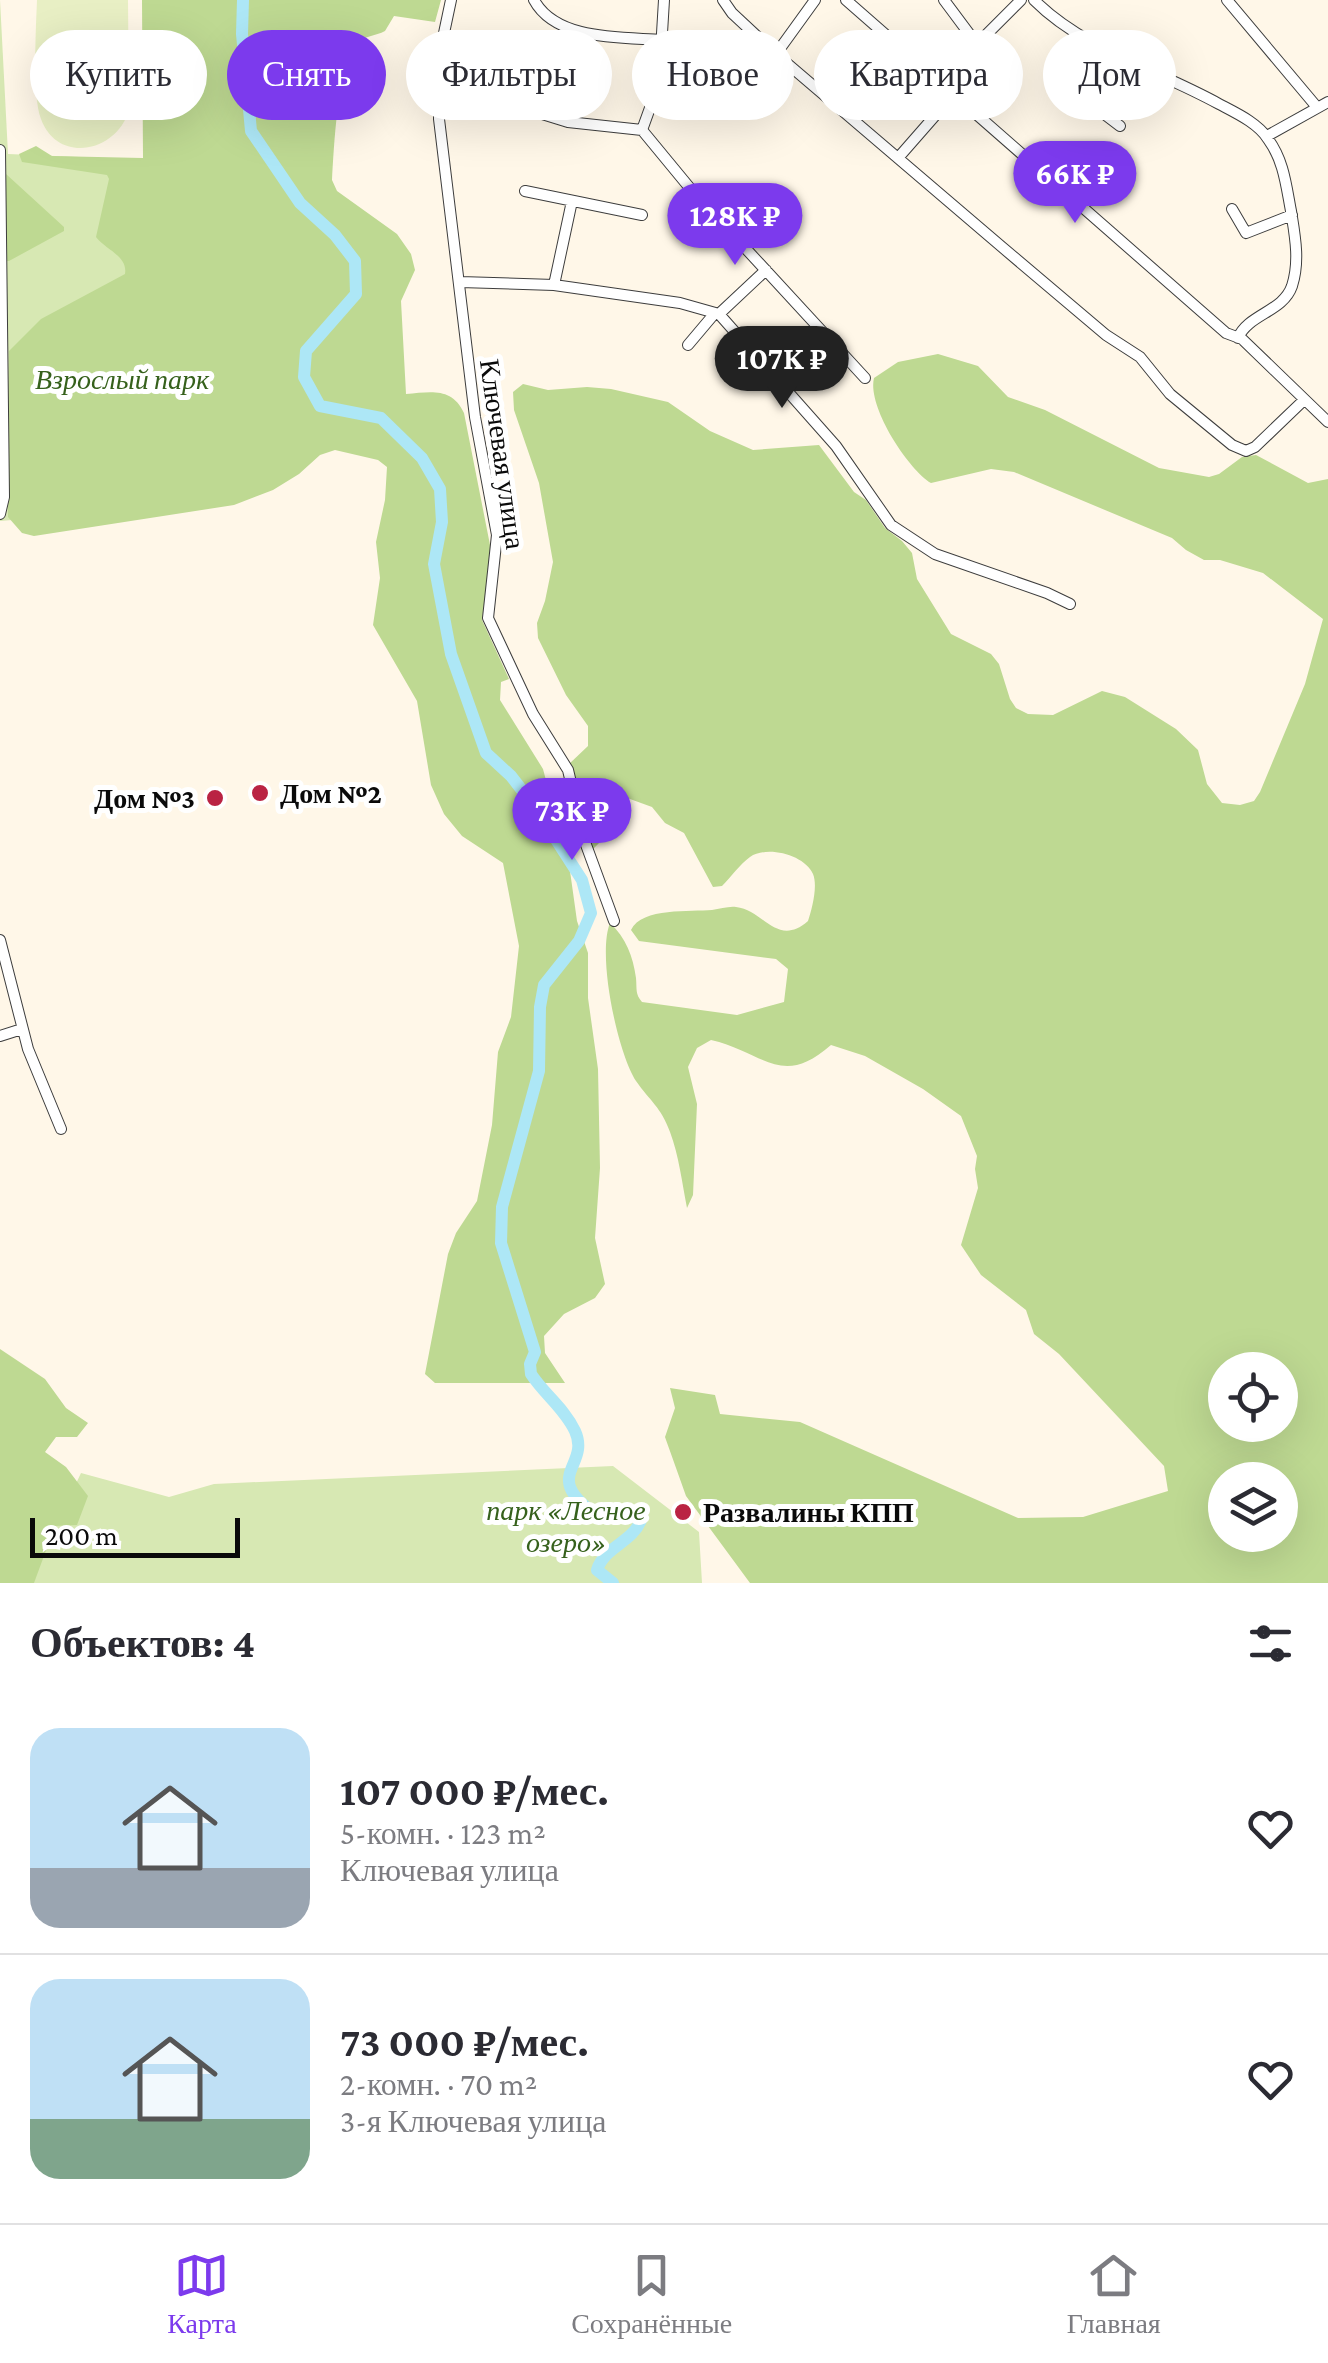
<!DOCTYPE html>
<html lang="ru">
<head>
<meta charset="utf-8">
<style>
	:root { --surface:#fff; --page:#f2f2f3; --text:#2b2b33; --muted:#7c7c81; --line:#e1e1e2; --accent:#7c3aed }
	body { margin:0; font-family:"Crimson Pro",serif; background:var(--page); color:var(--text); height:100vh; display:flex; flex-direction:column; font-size:38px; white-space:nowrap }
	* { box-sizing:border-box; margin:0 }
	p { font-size:32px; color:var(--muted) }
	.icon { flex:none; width:55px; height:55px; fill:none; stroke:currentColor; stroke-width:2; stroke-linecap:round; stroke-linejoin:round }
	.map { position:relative; height:1583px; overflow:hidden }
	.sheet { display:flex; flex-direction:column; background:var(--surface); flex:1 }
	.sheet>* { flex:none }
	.hud { position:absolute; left:30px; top:30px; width:1270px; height:90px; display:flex; gap:20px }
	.tools { position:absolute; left:1208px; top:1352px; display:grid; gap:20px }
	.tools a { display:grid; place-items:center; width:90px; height:90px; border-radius:50%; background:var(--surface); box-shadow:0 10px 40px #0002; font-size:50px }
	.scale { position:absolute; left:30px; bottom:25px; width:210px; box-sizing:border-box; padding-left:10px; border:5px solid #0a0a0a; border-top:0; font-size:28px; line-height:35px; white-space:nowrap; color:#0a0a0a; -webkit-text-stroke:8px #fff; paint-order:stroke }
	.price { position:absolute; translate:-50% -85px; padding:0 22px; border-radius:35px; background:var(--accent); color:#fff; font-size:32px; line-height:65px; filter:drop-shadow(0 2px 5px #0008) }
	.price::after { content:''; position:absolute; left:50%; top:60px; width:30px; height:22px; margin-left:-15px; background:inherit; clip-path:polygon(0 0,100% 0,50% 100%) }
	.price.active { background:#222; color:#fff }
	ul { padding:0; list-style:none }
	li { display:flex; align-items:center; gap:30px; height:250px; padding:0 30px }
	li+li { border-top:2px solid var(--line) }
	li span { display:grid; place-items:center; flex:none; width:280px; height:200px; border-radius:30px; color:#555 }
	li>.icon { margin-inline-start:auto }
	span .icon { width:120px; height:120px; fill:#fffc; stroke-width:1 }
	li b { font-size:42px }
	h2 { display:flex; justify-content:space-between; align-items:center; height:120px; padding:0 30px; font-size:42px }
	.tag { padding:0 35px; border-radius:45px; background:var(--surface); box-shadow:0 10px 40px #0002; font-size:35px; line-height:90px }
	.tag.active { background:var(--accent); color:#fff }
	.menu { display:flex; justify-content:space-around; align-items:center; height:140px; border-top:2px solid var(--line); background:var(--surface); font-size:28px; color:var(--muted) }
	.menu a { display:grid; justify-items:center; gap:5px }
	.menu .active { color:var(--accent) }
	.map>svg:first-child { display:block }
	.green { fill:#d7e8b3 }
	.forest { fill:#bed992; fill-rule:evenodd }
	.pitch { fill:#e8efc4 }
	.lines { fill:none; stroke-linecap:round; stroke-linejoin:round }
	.river { stroke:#ade7f6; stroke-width:12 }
	.minor-casing { stroke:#3d3d3d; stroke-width:12 }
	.minor { stroke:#fff; stroke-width:10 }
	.poi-dot { fill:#ba2343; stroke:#fff; stroke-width:4 }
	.labels { text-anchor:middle; stroke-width:10; stroke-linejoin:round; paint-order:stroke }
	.park-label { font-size:28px; font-style:italic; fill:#36611c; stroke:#fff }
	.street-label { font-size:28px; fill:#0a0a0a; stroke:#fff }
	.poi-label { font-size:28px; font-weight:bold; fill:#0a0a0a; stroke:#fff; text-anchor:start }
</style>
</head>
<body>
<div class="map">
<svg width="1328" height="1583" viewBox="0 0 1328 1583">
	<rect width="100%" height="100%" fill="#fff7e8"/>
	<path class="green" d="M0,0l8,154 142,6 -40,352 -110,9z
		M613,1466l86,66 3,51h-673l52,-110 88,24 45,-13z"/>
	<path class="forest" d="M142,0h299l-6,22 -41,-6 -9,15c-9,5 -23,5 -29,13 -19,27 -22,103 -24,136l5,11 60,43 14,20 4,16 -14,31 5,93c25,-2 46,-7 58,19l27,137 -9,70 27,59 -8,3 -1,18 43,69 27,102 7,50 11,32v45l10,71 2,99 -5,70 10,46 -10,14 -31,16 -20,22 1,17 20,30h-130l-10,-9 23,-120 8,-21 21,-32 15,-76 6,-73 13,-35 8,-71 -16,-83 -41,-27 -18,-22 -13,-29 -14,-84 -44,-76 7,-47 -4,-36 9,-42 2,-33 -9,-7 -43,-10 -15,5 -21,19 -26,16 -39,15 -200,31 -12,-3 -14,-16 1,-166 32,-32 84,-45c3,-18 -19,-24 -29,-37l13,-58 -2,-4 -85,-13 -3,-8 17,-8 16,10 91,2z
		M6,174l58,53v4l-55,30h-3l-2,-85z
		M938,354l40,12 30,31 37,13 114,58 50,9 10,-3 23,-17 14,-2 52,28 20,-4v1104h-578l-64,-87 -21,-59 10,-29 -5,-20 45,7 5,19 80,8 218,96 65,-1 85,-26 -4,-25 -105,-112 -25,-20 -8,-24 -45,-35 -20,-30 17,-57 -3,-19 2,-13 -16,-40 -38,-27 -58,-33 -34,-11c-50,44 -67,7 -120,-5l-14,8 -9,19 9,37 -4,91 -6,13c-5,-25 -8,-52 -17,-76 -9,-25 -20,-31 -34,-51 -19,-30 -39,-126 -26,-158 16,15 23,33 26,55 1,11 -1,16 6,24l95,13 47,-13 4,-33 -12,-10 -137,-18 -8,-11c11,-23 60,-18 81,-20 8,-1 17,-4 24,-3 28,3 41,41 72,14 4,-12 10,-35 5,-47 -8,-19 -46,-29 -63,-17 -10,7 -19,20 -28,29l-9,1 -29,-54 -19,-10 -13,-16 -33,-12 -12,3 -10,15 2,30 -6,6 -3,-3 -15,-70 -7,-11 20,-19v-20l-22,-31 -28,-57 -1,-15 8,-22 8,-39 -14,-79 -25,-73 -1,-18 10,-8 25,6 39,-3 24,2 57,13 42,29 43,19 66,-5 35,47 12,8 19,28 17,13 10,12 5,26 34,55 40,20 8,10 11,35 6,9 12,6 25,1 49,-24 23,6 51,32 22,21 9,34 15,19 18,2 14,-4 6,-9 45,-108 18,-65 -60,-46 -43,-13h-16l-18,-10 -14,-12 -158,-66 -23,-3 -60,14c-24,-15 -64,-77 -57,-105l24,-16zM1225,1370h55v55h-55zM1225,1480h55v55h-55z
		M0,1349l45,30 21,29 22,15 -11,14h-21l-11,15 21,15 22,29 -11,29 -22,1 -21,57h-34z"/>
	<path class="pitch" d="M37,0h91l1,110c-12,42 -71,55 -88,9 -9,-22 -5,-93 -4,-119z"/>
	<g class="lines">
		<path class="river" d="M243,0l-1,34 9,97 49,72 35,32 20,26 1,33 -50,57 -2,26 16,29 61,12 41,40 18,31 2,33 -8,42 17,90 35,99 25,23 24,31 47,73 9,33 -12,28 -35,44 -4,22 -1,64 -37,136 -1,36 34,109 -5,12 1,10c13,20 34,35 44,57 16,35 -34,44 19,82l46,2 1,5c-8,22 -37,27 -44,50l16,13"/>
		<g class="minor-casing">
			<path id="minor" d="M451,0l-11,52 -1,67 36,298 22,118 -9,83 45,96 35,56 17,72 29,79
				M534,0c22,41 88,37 128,40
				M723,0l9,13 44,41 226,193 104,88 34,22 30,37 62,51 14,6 9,-4 49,-47
				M846,0l380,333 16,6 86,83
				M944,0l44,59
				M1034,0c50,50 124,70 185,104 17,9 39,19 49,35 16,22 18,46 23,72 4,25 9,50 1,75 -9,26 -44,28 -54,52
				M1227,0l89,106
				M977,44l44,-44
				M776,54l39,-54
				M1117,55l-25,43 3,9 25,19
				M503,102l65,20 74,8
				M642,130l47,57 176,191
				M642,130l17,-47 5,-83
				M1267,136l61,-34
				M0,150l4,347 -4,17
				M898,158l56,-64
				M525,191l117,24
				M1232,209l14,24 46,-18
				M460,282l94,3 126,18 39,11 117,132 55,79 44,29 112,39 23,11
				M554,285l18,-84
				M719,314l47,-44
				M688,345l27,-32
				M0,940l28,109 33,80
				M0,1036l22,-7"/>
		</g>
		<use href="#minor" class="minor"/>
	</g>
	<g class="poi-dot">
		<circle cx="260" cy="793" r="10"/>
		<circle cx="215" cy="798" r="10"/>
		<circle cx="683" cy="1512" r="10"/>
	</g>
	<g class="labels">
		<g class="park-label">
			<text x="122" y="389">Взрослый парк</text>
			<text x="566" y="1520">парк «Лесное<tspan x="566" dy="32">озеро»</tspan></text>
		</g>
		<g class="street-label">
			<text transform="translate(503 454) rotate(82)" y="10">Ключевая улица</text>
		</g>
		<g class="poi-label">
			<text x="280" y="803">Дом №2</text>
			<text x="195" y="808" text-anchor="end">Дом №3</text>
			<text x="703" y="1522">Развалины КПП</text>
		</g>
	</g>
</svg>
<div class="tools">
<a><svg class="icon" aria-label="locate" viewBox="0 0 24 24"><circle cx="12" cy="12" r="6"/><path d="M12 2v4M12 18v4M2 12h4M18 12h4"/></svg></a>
<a><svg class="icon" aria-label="layers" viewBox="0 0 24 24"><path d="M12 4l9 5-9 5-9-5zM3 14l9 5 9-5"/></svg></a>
</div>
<div class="scale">200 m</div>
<b class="price" style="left:1075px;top:226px">66K ₽</b>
<b class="price" style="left:735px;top:268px">128K ₽</b>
<b class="price active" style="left:782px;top:411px">107K ₽</b>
<b class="price" style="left:572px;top:863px">73K ₽</b>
<div class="hud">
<a class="tag">Купить</a>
<a class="tag active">Снять</a>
<a class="tag">Фильтры</a>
<a class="tag">Новое</a>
<a class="tag">Квартира</a>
<a class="tag">Дом</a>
</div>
</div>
<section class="sheet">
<h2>Объектов: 4<svg class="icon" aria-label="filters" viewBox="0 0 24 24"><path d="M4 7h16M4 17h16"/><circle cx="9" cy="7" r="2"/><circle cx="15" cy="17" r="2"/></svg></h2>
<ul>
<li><span style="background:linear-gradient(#bfe0f5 70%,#9aa5b1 0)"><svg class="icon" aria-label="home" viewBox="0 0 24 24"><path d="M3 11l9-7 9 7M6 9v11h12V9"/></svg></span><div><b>107 000 ₽/мес.</b><p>5-комн. · 123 m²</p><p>Ключевая улица</p></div><svg class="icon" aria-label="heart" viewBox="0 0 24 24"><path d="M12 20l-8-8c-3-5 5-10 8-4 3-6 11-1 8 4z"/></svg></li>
<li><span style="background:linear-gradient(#bfe0f5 70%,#7fa58c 0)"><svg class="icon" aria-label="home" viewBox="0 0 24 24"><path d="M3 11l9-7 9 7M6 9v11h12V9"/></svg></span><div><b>73 000 ₽/мес.</b><p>2-комн. · 70 m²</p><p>3-я Ключевая улица</p></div><svg class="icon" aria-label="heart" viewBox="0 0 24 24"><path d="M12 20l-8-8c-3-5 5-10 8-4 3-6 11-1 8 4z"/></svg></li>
</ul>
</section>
<nav class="menu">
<a class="active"><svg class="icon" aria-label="map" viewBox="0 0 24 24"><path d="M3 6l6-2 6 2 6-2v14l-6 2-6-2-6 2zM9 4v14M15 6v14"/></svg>Карта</a>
<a><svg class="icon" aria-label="saved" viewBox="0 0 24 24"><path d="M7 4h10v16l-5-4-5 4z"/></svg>Сохранённые</a>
<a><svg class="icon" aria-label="home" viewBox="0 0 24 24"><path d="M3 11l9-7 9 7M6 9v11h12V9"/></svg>Главная</a>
</nav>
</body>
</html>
